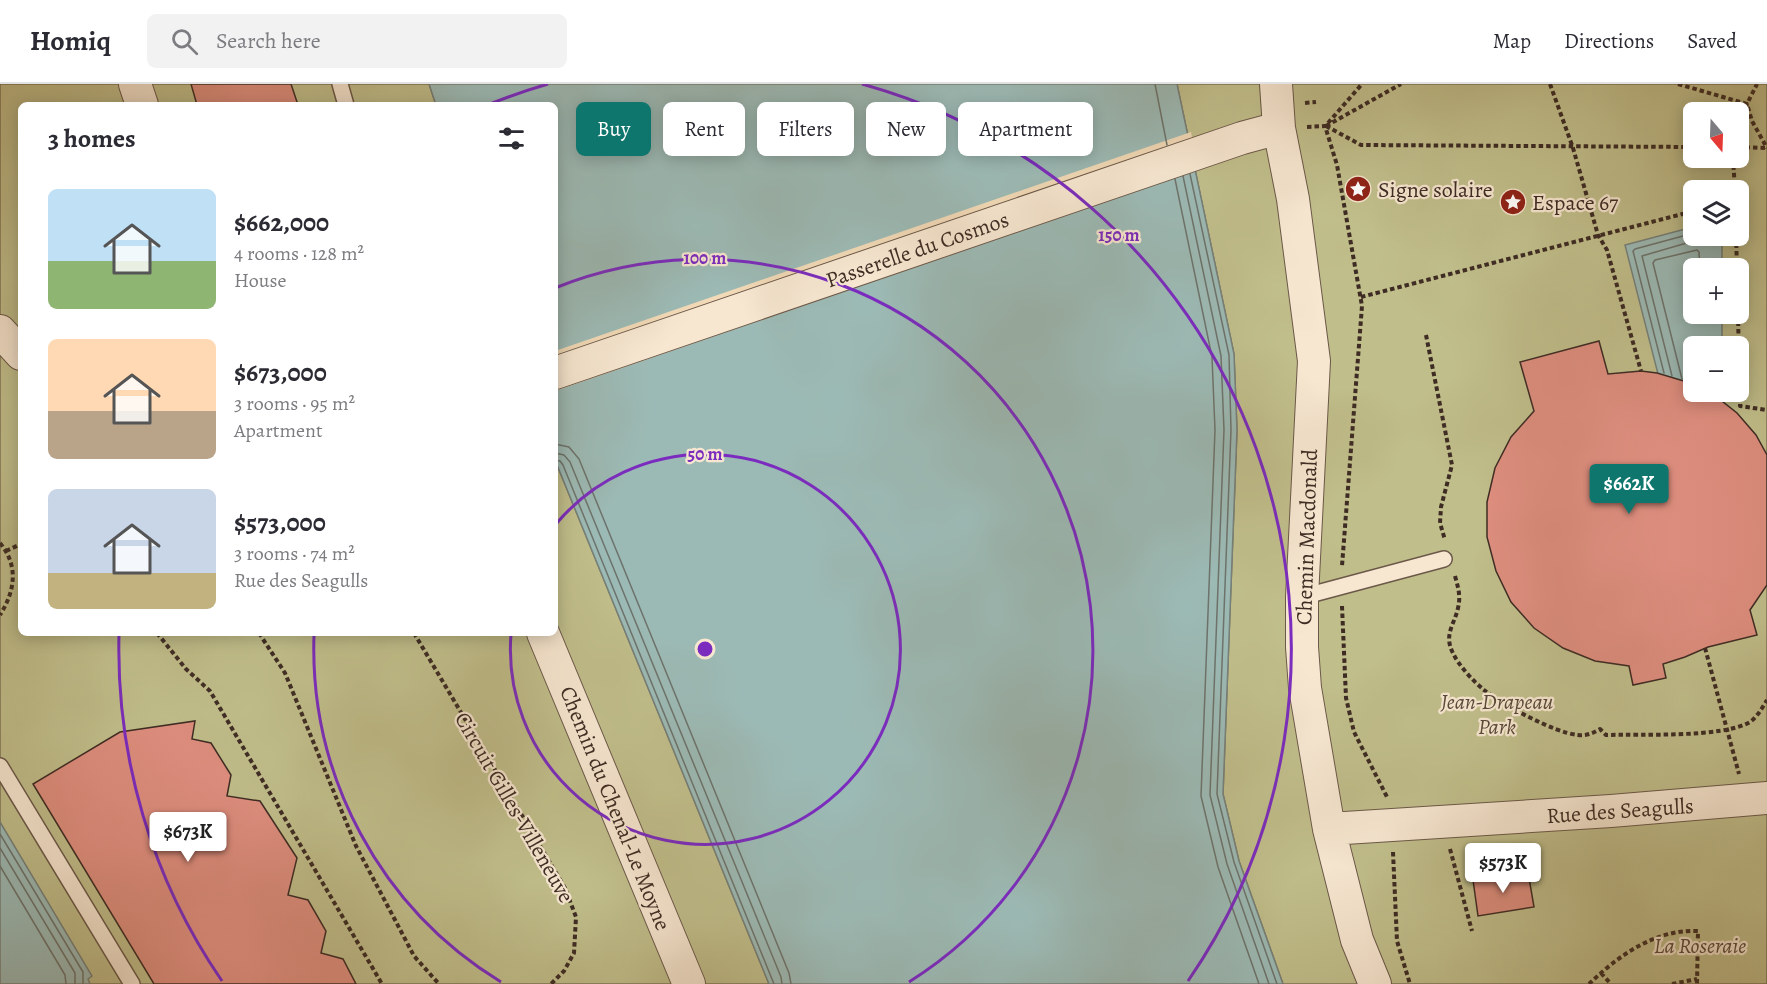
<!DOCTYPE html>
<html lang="en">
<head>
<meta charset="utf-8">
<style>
	:root { --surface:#fff; --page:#f2f2f3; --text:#2b2b33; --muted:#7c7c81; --line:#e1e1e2; --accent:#0f766e }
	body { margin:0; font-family:Alegreya,serif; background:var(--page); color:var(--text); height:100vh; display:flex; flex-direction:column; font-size:22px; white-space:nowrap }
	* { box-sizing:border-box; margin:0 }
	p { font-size:20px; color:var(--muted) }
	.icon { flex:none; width:33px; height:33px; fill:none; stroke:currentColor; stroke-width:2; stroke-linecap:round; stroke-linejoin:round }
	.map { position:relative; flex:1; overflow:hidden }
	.panel { position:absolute; left:18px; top:18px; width:540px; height:534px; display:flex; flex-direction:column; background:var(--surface); border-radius:9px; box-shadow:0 3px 15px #0003 }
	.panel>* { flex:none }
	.guide { position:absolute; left:576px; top:18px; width:570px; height:54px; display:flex; gap:12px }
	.needle { width:39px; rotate:161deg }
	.tools { position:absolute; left:1683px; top:18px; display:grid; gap:12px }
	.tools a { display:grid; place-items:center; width:66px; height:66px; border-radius:9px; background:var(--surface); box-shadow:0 3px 15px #0003; font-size:30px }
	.price { position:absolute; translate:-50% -51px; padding:0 14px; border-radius:6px; background:#fff; color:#222; font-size:20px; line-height:39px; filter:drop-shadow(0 2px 3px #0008) }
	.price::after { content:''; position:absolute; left:50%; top:36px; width:18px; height:14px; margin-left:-9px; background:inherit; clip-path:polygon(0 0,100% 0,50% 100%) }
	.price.active { background:var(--accent); color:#fff }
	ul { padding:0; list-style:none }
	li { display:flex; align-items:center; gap:18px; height:150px; padding:0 30px }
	li span { display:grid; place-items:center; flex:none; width:168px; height:120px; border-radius:9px; color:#555 }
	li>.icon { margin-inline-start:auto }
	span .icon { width:72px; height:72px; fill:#fffc; stroke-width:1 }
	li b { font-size:26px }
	h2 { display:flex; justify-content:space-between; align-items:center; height:72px; padding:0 30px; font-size:26px }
	.pill { padding:0 21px; border-radius:9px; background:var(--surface); box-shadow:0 3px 15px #0003; font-size:21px; line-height:54px }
	.pill.active { background:var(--accent); color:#fff }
	header { display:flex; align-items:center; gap:36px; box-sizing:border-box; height:84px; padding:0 30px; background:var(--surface); border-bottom:2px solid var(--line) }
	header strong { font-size:28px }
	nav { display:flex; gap:33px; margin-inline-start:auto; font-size:21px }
	.search { width:420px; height:54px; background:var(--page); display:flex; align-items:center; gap:15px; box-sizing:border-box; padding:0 21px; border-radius:9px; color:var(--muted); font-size:22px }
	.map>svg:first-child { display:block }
	.green { fill:#c0be8b; stroke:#7f7558; stroke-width:1.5; fill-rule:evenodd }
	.water { fill:#9cbab5; stroke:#76817b; stroke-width:1.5 }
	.pier { fill:#f2dab8 }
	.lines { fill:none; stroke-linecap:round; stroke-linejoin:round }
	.shore { stroke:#6d736c; stroke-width:1.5 }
	.building { fill:#de8e7f; stroke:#3e2c24; stroke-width:1.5 }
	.service-casing { stroke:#6b5849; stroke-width:18 }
	.minor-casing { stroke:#6b5849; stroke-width:34 }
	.path { stroke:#3e2c24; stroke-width:4; stroke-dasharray:4.5 3; stroke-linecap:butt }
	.service { stroke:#f7e7d1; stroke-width:15 }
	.minor { stroke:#f7e7d1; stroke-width:32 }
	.ring { fill:none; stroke:#7b2cbf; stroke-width:3 }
	.labels { text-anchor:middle; stroke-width:4.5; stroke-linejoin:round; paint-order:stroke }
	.poi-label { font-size:22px; fill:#3e2c24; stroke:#f7e7d1; text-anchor:start }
	.street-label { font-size:22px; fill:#3e2c24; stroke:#f7e7d1 }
	.park-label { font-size:22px; font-style:italic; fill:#584939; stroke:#f7e7d1 }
	.centre { fill:#7b2cbf; stroke:#f7e7d1; stroke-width:3 }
	.ring-label { font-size:18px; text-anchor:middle; font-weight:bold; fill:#7b2cbf; stroke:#f7e7d1; stroke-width:4.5; stroke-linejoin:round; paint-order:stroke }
</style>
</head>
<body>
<header>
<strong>Homiq</strong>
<div class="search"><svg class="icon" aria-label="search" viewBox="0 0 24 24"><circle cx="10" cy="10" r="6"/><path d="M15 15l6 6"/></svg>Search here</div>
<nav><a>Map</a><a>Directions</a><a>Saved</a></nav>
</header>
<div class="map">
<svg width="1767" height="900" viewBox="0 0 1767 900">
	<rect width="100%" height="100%" fill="#f2dab8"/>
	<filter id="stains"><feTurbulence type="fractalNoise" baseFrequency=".00333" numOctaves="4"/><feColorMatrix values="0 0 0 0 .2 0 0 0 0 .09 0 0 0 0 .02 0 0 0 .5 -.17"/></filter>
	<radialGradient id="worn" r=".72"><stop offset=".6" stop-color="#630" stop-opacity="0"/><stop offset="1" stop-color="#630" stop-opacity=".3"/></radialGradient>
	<path class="green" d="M0,0h429l7,21h-415v528h534v-173l214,524h-769z
		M1177,0h590v900h-484l-44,-123 -16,-67 14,-364 -3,-76zM1694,28h44v46h-44zM1694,106h44v46h-44zM1694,184h44v46h-44zM1694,262h44v46h-44z"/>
	<path class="water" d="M429,0h748l57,270 3,76 -14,364 16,67 44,123h-514l-214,-524v-355h-119z
		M1693,143l1,9h28v32h-28v46h28v32h-28v46h28l1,52 -44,12 -54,-211z
		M0,738l92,154 -4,3 2,5h-90z"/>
	<path class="pier" d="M1191,48l8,38 -644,221v-40z"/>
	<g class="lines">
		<path class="shore" d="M1155,0l12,61
			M1190,90l39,181 2,75 -14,364 17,68 43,122
			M1183,92l38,180 3,74 -14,365 17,69 42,120
			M1175,95l37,178 3,73 -14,366 17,71 41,117
			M1664,289l-31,-122 2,-2 59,-16
			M1672,292l-30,-120 55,-16 7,-4
			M1682,295l-29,-116 2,-3 42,-10 2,2 1,16
			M555,360l14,3 10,12 210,514 2,11
			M555,369l9,2 6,7 211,515 1,7
			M555,376l5,1 3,4 211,519
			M0,750l83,138v12
			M0,764l75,125v11
			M0,782l65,109 1,9"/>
	</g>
	<path class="building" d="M191,0h100l7,21h-101z
		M1599,257l9,33 33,-3 16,2 37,11v8h15l4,2 24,19 19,22 11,20v130l-17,25 7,25 -49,12 -23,10 -22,7 3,14 -33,7 -4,-19 -34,-5 -32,-13 -29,-20 -23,-26 -15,-31 -9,-34v-35l8,-34 16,-31 23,-26 -14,-49z
		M195,637l-3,18 19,4 20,32 -4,21 33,5 37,57 -9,37 20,5 18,31 -5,22 22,6 13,25h-202l-121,-200 87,-52z
		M1528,788l6,35 -56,9 -5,-36z"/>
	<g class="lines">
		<g class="service-casing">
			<path id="service" d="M340,0l6,21
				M1302,513l142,-38
				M0,682l132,218"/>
		</g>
		<g class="minor-casing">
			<path id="minor" d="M135,0l7,21
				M1276,0l3,44 14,71 21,162 -12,236v50l3,41 24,141 28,111 18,44
				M0,247l21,23
				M555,289l687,-235 37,-10
				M543,549l146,351
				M1329,745l282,-18 156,-13"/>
		</g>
		<path class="path" d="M1550,0l23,64 25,87 9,15 34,121
			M1678,0l69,20 5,17 15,27
			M1305,19l11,-1
			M1328,39l34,-39
			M1326,42l35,19 333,2
			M1326,42l75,-42
			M1307,43l18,-1 12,39 25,141 -20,260
			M1738,45l9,-25 10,-20
			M1738,63l29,1
			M1733,74l2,32
			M1736,152l1,32
			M1361,213l333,-86
			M1738,230l2,92 27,4
			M1426,251l26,130 -11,42 -1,16 5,17
			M0,459c19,23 15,48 0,72
			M6,467l15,-7
			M1455,492c3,11 6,20 3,32 -3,15 -14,26 -6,43 6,14 21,30 32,39 19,15 71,43 94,45 9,1 15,-2 22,-6l6,6c34,-1 117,3 144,-13 8,-6 12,-14 17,-22
			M1342,522l4,92 8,34 33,65
			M157,549l29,36 24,22 172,293
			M259,549l26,40 71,173 58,110 25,28
			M414,549l151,255 11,29 -2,36 -10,18 -13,13
			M1705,564l34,126
			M1450,765l22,82
			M1393,768l4,89 13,43
			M1601,889l10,11
			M1589,900c29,-28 66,-55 109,-53l-1,53
			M1672,900l25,-5"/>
		<use href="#service" class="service"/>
		<use href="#minor" class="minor"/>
	</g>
	<g class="ring">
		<path d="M556 440A195 195 0 1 1 511 550"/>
		<path d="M501 898A391 391 0 0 1 314 551M555 204A391 391 0 0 1 909 898"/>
		<path d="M222 897A586 586 0 0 1 119 550M490 20A586 586 0 0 1 548 0M862 0A586 586 0 0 1 1188 897"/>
	</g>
	<defs>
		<g id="sight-disc" transform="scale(1.35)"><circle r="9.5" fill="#8f2418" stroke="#f7e7d1"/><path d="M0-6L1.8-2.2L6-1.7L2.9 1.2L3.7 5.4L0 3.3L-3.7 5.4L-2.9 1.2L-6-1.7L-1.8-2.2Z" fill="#fff"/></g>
	</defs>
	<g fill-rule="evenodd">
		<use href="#sight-disc" x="1358" y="105"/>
		<use href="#sight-disc" x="1513" y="118"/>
	</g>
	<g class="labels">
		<g class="poi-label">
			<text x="1378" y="113">Signe solaire</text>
			<text x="1532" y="126">Espace 67</text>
		</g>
		<g class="street-label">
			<text transform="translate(917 165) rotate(-19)" y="8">Passerelle du Cosmos</text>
			<text transform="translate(1306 453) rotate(-88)" y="8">Chemin Macdonald</text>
			<text transform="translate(515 723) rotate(60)" y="8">Circuit Gilles-Villeneuve</text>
			<text transform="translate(616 724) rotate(68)" y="8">Chemin du Chenal-Le Moyne</text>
			<text transform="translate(1620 726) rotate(-4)" y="8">Rue des Seagulls</text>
		</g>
		<g class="park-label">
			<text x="1497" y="625">Jean-Drapeau<tspan x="1497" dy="25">Park</tspan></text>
			<text x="1700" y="869">La Roseraie</text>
		</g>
	</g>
	<circle cx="705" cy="565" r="9" class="centre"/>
	<g class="ring-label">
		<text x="1119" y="157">150 m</text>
		<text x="705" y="180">100 m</text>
		<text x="705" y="376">50 m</text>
	</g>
	<rect width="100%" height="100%" filter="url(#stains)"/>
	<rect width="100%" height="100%" fill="url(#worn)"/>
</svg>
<div class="tools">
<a><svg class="needle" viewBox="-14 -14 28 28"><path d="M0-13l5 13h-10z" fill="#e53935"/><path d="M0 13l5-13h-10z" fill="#7c7c81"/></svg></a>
<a><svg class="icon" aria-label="layers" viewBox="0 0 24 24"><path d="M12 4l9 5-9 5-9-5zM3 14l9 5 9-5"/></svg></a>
<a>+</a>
<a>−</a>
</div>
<b class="price active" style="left:1629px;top:431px">$662K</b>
<b class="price" style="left:188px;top:779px">$673K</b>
<b class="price" style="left:1503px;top:810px">$573K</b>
<div class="guide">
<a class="pill active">Buy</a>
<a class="pill">Rent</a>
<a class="pill">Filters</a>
<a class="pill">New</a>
<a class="pill">Apartment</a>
</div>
<section class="panel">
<h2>3 homes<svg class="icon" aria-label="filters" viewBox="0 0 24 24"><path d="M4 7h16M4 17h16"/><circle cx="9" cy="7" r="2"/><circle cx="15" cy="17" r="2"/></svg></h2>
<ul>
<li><span style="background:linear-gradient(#bfe0f5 60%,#8fb573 0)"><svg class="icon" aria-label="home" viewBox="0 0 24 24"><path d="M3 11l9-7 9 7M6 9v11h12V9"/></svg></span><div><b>$662,000</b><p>4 rooms · 128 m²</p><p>House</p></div></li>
<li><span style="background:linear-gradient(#ffd9b3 60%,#b9a48a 0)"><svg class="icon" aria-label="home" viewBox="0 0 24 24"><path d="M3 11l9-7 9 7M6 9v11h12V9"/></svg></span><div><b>$673,000</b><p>3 rooms · 95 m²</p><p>Apartment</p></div></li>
<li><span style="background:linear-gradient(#c9d6e8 70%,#c2b280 0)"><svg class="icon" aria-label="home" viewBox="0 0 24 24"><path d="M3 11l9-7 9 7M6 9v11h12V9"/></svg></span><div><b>$573,000</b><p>3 rooms · 74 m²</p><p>Rue des Seagulls</p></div></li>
</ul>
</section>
</div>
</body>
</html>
